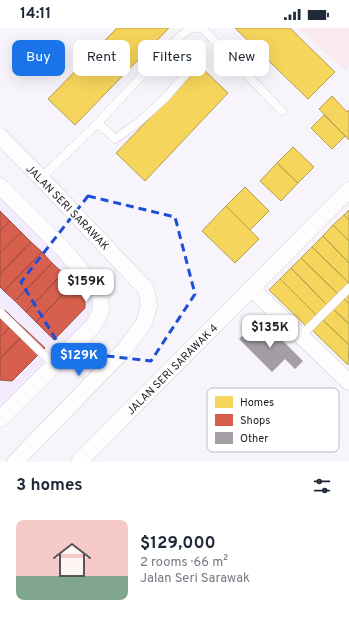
<!DOCTYPE html>
<html lang="en">
<head>
<meta charset="utf-8">
<style>
	:root { --surface:#fff; --page:#f2f2f3; --text:#1f2937; --muted:#747a83; --accent:#1a73e8 }
	body { margin:0; font-family:Overpass,sans-serif; background:var(--page); color:var(--text); height:100vh; display:flex; flex-direction:column; font-size:15px; white-space:nowrap }
	* { box-sizing:border-box; margin:0 }
	p { font-size:13px; color:var(--muted) }
	.icon { flex:none; width:22px; height:22px; fill:none; stroke:currentColor; stroke-width:2; stroke-linecap:round; stroke-linejoin:round }
	.map { position:relative; height:434px; overflow:hidden }
	.sheet { display:flex; flex-direction:column; background:var(--surface); flex:1 }
	.sheet>* { flex:none }
	.top-card { position:absolute; left:12px; top:12px; width:325px; height:36px; display:flex; gap:8px }
	.price { position:absolute; translate:-50% -34px; padding:0 9px; border-radius:8px; background:#fff; color:#222; font-size:13px; line-height:26px; filter:drop-shadow(0 1px 2px #0008) }
	.price::after { content:''; position:absolute; left:50%; top:24px; width:12px; height:9px; margin-left:-6px; background:inherit; clip-path:polygon(0 0,100% 0,50% 100%) }
	.price.current { background:var(--accent); color:#fff }
	ul { padding:0; list-style:none }
	li { display:flex; align-items:center; gap:12px; height:100px; padding:0 16px }
	li span { display:grid; place-items:center; flex:none; width:112px; height:80px; border-radius:8px; color:#555 }
	li>.icon { margin-inline-start:auto }
	span .icon { width:48px; height:48px; fill:#fffc; stroke-width:1 }
	li b { font-size:17px }
	h2 { display:flex; justify-content:space-between; align-items:center; height:48px; padding:0 16px; font-size:17px }
	.pill { padding:0 14px; border-radius:8px; background:var(--surface); box-shadow:0 4px 16px #0002; font-size:14px; line-height:36px }
	.pill.current { background:var(--accent); color:#fff }
	.status { display:flex; justify-content:space-between; align-items:center; height:28px; padding:0 20px; background:var(--surface); direction:ltr }
	.status svg { height:11px; fill:currentColor }
	.map>svg:first-child { display:block }
	.built { fill:#f3ecfc }
	.education { fill:#faeaed }
	.homes { fill:#f6d55c; stroke:#b69e4c }
	.shops { fill:#d6604d; stroke:#9f4c41 }
	.building { fill:#a49da6 }
	.lines { fill:none; stroke-linecap:round; stroke-linejoin:round }
	.lane-casing { stroke:#d3d0d7; stroke-width:9 }
	.street-casing { stroke:#d3d0d7; stroke-width:17 }
	.lane { stroke:#fefdfe; stroke-width:8 }
	.street { stroke:#fefdfe; stroke-width:16 }
	.marked { fill:none; stroke:#1d4ed8; stroke-width:3; stroke-dasharray:8 5; stroke-linejoin:round }
	.labels { text-anchor:middle; stroke-width:4; stroke-linejoin:round; paint-order:stroke }
	.street-label { font-size:11px; fill:#201d25; stroke:#fff }
	.key { fill:#fff; stroke:#bcbbbe; stroke-width:1 }
	.key-label { font-size:11px; fill:#201d25 }
</style>
</head>
<body>
<div class="status"><b>14:11</b><svg viewBox="0 0 49 12"><path d="M0 12V9h3v3zM5 12V6h3v6zM10 12V3h3v9zM15 12V0h3v12zM26 1h20v11H26zM47 4h2v5h-2z"/></svg></div>
<div class="map">
<svg width="349" height="434" viewBox="0 0 349 434">
	<rect width="100%" height="100%" fill="#f7f4fb"/>
	<path class="built" d="M0,167l51,49 42,50 2,12 -5,15 -90,90z"/>
	<path class="education" d="M298,0h51v38l-5,4z"/>
	<path class="homes" d="M117,0h52l-94,97 -27,-26z
		M235,0h55l45,44 -27,27z
		M200,38l28,27 -83,88 -29,-28z
		M332,68l15,16 2,-2v30l-30,-31z
		M324,87l21,21 -13,13 -21,-21z
		M293,119l21,20 -16,16 -21,-20z
		M277,135l21,20 -17,18 -21,-20z
		M245,159l24,24 -19,19 -24,-24z
		M226,178l33,33 -24,24 -33,-32z
		M349,182v10l-5,-5z
		M344,187l5,5v21l-16,-16z
		M333,197l16,16v22l-26,-27z
		M323,208l26,27v20l-37,-36z
		M312,219l37,36 -11,11 -37,-36z
		M301,230l37,36 -11,11 -36,-37z
		M291,240l36,37 -10,11 -37,-37z
		M280,251l37,37 -11,10 -37,-36z
		M349,265v11l-6,-6z
		M343,270l6,6v20l-16,-15z
		M333,281l16,15v21l-26,-25z
		M323,292l26,25 -1,20 -36,-35z"/>
	<path class="shops" d="M0,183l10,10 -10,10z
		M10,193l11,11 -21,21v-22z
		M21,204l10,10 -31,32v-21z
		M31,214l11,10 -38,39 -4,-4v-13z
		M42,224l10,11 -37,38 -11,-10z
		M52,235l11,10 -37,39 -11,-11z
		M63,245l11,10 -38,39 -10,-10z
		M74,255l11,12v13l-31,32 -18,-18z
		M5,282l11,11 -16,16v-21z
		M16,293l11,10 -27,28v-22z
		M27,303l18,17 -33,33 -12,-1v-21z"/>
	<path class="building" d="M253,298l11,11 8,-7 31,31 -8,8 -10,-10 -13,13 -33,-33z"/>
	<g class="lines">
		<g class="lane-casing">
			<path id="lane" d="M98,95l17,16 24,-17 26,-24 22,-25 3,-9 -20,-19
				M41,150l57,-55 72,-78 19,-16 13,-1 80,83
				M0,284l54,53
				M301,308l48,-48"/>
		</g>
		<g class="street-casing">
			<path id="street" d="M0,108l41,42 105,111 3,16 -5,18 -19,26 -110,113
				M0,158l62,62 38,44 1,18 -7,15 -94,94
				M251,260l98,94
				M79,434l270,-272"/>
		</g>
		<use href="#lane" class="lane"/>
		<use href="#street" class="street"/>
	</g>
	<path class="marked" d="M88,168l87,21 20,77 -44,67 -88,-10 -42,-69z"/>
	<g class="labels">
		<g class="street-label">
			<text transform="translate(68 179) rotate(46)" y="4">JALAN SERI SARAWAK</text>
			<text transform="translate(172 341) rotate(-45)" y="4">JALAN SERI SARAWAK 4</text>
		</g>
	</g>
	<rect x="207" y="360" width="132" height="64" rx="6" class="key"/>
	<rect x="215" y="368" width="18" height="12" fill="#f6d55c"/>
	<rect x="215" y="386" width="18" height="12" fill="#d6604d"/>
	<rect x="215" y="404" width="18" height="12" fill="#a49da6"/>
	<g class="key-label">
		<text x="240" y="378">Homes</text>
		<text x="240" y="396">Shops</text>
		<text x="240" y="414">Other</text>
	</g>
</svg>
<b class="price" style="left:86px;top:275px">$159K</b>
<b class="price" style="left:270px;top:321px">$135K</b>
<b class="price current" style="left:79px;top:349px">$129K</b>
<div class="top-card">
<a class="pill current">Buy</a>
<a class="pill">Rent</a>
<a class="pill">Filters</a>
<a class="pill">New</a>
</div>
</div>
<section class="sheet">
<h2>3 homes<svg class="icon" aria-label="filters" viewBox="0 0 24 24"><path d="M4 7h16M4 17h16"/><circle cx="9" cy="7" r="2"/><circle cx="15" cy="17" r="2"/></svg></h2>
<ul>
<li><span style="background:linear-gradient(#f6c9c9 70%,#7fa58c 0)"><svg class="icon" aria-label="home" viewBox="0 0 24 24"><path d="M3 11l9-7 9 7M6 9v11h12V9"/></svg></span><div><b>$129,000</b><p>2 rooms · 66 m²</p><p>Jalan Seri Sarawak</p></div></li>
</ul>
</section>
</body>
</html>
